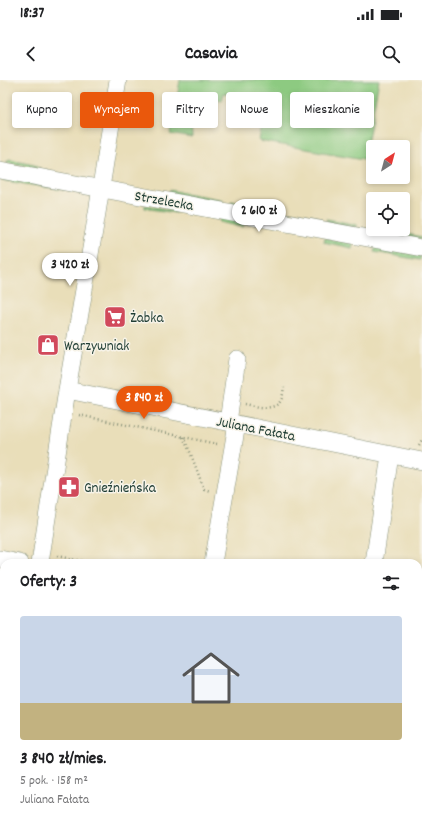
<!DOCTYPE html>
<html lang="pl">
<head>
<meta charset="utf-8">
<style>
	:root { --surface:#fff; --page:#f6f6f6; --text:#202124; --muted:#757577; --accent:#ea580c }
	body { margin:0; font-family:Dekko,sans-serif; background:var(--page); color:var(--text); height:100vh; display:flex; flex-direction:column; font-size:15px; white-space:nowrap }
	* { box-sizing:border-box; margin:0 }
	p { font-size:13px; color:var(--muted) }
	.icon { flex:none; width:22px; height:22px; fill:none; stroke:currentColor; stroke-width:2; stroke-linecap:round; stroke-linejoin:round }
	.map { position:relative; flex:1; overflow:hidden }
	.details { position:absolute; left:0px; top:479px; width:422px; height:268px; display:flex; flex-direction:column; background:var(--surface); border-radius:12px 12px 0 0; box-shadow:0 2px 6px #0003 }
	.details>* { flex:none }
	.hud { position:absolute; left:12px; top:12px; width:398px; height:36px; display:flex; gap:8px }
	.needle { width:26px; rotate:36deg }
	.fabs { position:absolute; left:366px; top:60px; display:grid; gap:8px }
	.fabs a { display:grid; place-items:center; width:44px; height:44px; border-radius:4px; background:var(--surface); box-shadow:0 2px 6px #0003; font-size:20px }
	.price { position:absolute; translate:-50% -34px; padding:0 9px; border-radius:14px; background:#fff; color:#222; font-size:13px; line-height:26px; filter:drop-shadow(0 1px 2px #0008) }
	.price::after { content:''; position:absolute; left:50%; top:24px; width:12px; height:9px; margin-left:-6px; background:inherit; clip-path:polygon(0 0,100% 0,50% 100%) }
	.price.selected { background:var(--accent); color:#fff }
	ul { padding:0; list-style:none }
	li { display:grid; align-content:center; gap:8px; height:212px; padding:0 20px }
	li span { display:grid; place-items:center; height:124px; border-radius:4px; color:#555 }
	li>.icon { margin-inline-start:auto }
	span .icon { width:72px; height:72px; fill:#fffc; stroke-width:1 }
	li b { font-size:17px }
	h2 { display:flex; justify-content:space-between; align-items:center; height:48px; padding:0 20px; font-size:17px }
	.pill { padding:0 14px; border-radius:4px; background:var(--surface); box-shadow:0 2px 6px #0003; font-size:14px; line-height:36px }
	.pill.selected { background:var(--accent); color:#fff }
	.status { display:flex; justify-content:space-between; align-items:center; height:28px; padding:0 20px; background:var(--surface); direction:ltr }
	.status svg { height:11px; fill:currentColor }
	header { display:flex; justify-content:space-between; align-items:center; height:52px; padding:0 20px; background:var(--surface); font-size:18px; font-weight:700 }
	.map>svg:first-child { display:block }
	.green { fill:#8dca81; stroke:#56845a }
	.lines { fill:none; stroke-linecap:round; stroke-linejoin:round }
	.minor-casing { stroke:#848e76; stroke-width:18 }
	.path { stroke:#848e76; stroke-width:2.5; stroke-dasharray:1 3; stroke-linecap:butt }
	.minor { stroke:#fff; stroke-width:17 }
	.labels { text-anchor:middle; stroke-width:3; stroke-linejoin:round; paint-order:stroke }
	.street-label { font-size:15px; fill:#1f3d34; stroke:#f7f3e8 }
	.poi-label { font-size:15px; fill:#1f3d34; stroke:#f7f3e8; text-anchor:start }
</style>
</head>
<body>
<div class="status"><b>18:37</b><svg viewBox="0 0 49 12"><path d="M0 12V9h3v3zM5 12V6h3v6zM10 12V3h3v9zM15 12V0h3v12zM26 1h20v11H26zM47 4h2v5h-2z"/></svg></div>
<header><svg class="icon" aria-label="back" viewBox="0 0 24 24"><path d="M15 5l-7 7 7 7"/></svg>Casavia<svg class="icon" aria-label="search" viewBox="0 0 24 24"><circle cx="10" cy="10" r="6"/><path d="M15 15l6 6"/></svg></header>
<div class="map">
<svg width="422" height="747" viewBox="0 0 422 747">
	<rect width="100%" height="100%" fill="#f7f3e8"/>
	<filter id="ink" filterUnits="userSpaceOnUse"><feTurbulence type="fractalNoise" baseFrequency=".025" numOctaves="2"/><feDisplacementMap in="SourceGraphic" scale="8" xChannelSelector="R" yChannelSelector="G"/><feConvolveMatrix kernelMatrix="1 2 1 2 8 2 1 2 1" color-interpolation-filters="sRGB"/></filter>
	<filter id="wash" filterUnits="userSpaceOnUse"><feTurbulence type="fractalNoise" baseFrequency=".012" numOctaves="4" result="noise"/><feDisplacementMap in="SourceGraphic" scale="16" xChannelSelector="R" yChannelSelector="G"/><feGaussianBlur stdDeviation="0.9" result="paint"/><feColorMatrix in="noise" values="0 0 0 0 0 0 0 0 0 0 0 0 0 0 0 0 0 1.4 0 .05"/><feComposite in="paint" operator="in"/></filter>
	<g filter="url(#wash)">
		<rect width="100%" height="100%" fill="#e9deb9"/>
		<path class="green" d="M180,0h199l-15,79 -105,-18 5,-27 -5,-5 -14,-4 -3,-8 -18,-4 -2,8 -26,-5 -5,24 1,18 -21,-4z
			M9,79l25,5 3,1 3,3 -34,-6z
			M0,95l64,15 -64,-10z
			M169,110l55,10 -3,2 -51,-9z
			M231,121l41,8 -3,2 -36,-7z
			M145,125l31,6v2l-31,-5z
			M221,137l23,4 -1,6 -23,-5z
			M326,139l32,6 -3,2 -27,-5z
			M390,151l32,6v2l-31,-5z
			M325,158l28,5 -1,5 -28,-6z
			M378,166l43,10 -1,4 -46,-8 1,-3z"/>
	</g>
	<g filter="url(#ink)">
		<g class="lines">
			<g class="minor-casing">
				<path id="minor" d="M0,90l422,78
					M67,310l355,71
					M228,342l9,-63
					M0,479l20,4
					M40,483l27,-173 30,-177 21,-133
					M213,483l24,-139
					M374,483l16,-108
					M418,561h4
					M0,735l4,-25
					M0,743l18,4
					M63,747l1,-4"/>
			</g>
			<path class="path" d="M245,324c10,2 26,7 34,-1 4,-4 4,-11 5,-16
				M79,335l138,29
				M183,357l7,15 14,37 6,2
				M419,365l3,-5
				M57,476l34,7
				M418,617l4,-23
				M0,669l4,-24
				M78,746l8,1"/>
			<use href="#minor" class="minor"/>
		</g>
	</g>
	<defs>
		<g id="supermarket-square" transform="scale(1.15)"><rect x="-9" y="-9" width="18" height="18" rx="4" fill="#d1495b" stroke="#f7f3e8"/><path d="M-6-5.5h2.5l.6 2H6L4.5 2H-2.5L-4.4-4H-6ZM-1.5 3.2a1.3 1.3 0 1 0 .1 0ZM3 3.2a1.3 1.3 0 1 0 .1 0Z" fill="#fff"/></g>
		<g id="shop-square" transform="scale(1.15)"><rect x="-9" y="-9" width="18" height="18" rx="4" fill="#d1495b" stroke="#f7f3e8"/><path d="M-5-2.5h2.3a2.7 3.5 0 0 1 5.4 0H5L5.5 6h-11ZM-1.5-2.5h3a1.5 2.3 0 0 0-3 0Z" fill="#fff"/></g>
		<g id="pharmacy-square" transform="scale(1.15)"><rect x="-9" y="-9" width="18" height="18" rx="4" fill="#d1495b" stroke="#f7f3e8"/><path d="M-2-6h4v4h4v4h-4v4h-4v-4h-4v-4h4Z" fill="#fff"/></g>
	</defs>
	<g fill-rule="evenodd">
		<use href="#supermarket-square" x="115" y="237"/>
		<use href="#shop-square" x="48" y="265"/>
		<use href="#pharmacy-square" x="69" y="407"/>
	</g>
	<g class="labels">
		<g class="street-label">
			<text transform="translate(164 120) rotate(10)" y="5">Strzelecka</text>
			<text transform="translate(256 348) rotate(11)" y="5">Juliana Fałata</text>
		</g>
		<g class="poi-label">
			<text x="130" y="242">Żabka</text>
			<text x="64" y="270">Warzywniak</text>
			<text x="84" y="412">Gnieźnieńska</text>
		</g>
	</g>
</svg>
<div class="fabs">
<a><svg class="needle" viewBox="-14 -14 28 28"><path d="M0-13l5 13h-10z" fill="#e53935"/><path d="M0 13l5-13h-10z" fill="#757577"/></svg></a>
<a><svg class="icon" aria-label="locate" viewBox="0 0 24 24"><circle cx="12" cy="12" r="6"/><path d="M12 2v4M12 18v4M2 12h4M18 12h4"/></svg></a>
</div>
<b class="price" style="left:259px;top:153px">2 610 zł</b>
<b class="price" style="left:70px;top:207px">3 420 zł</b>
<b class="price selected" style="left:144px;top:340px">3 840 zł</b>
<div class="hud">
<a class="pill">Kupno</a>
<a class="pill selected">Wynajem</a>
<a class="pill">Filtry</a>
<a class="pill">Nowe</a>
<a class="pill">Mieszkanie</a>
</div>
<section class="details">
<h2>Oferty: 3<svg class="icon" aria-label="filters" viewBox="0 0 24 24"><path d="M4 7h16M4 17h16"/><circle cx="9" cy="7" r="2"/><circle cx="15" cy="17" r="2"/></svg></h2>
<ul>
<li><span style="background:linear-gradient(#c9d6e8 70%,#c2b280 0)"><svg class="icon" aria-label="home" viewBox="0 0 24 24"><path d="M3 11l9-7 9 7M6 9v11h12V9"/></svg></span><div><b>3 840 zł/mies.</b><p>5 pok. · 158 m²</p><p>Juliana Fałata</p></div></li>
</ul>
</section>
</div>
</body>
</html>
